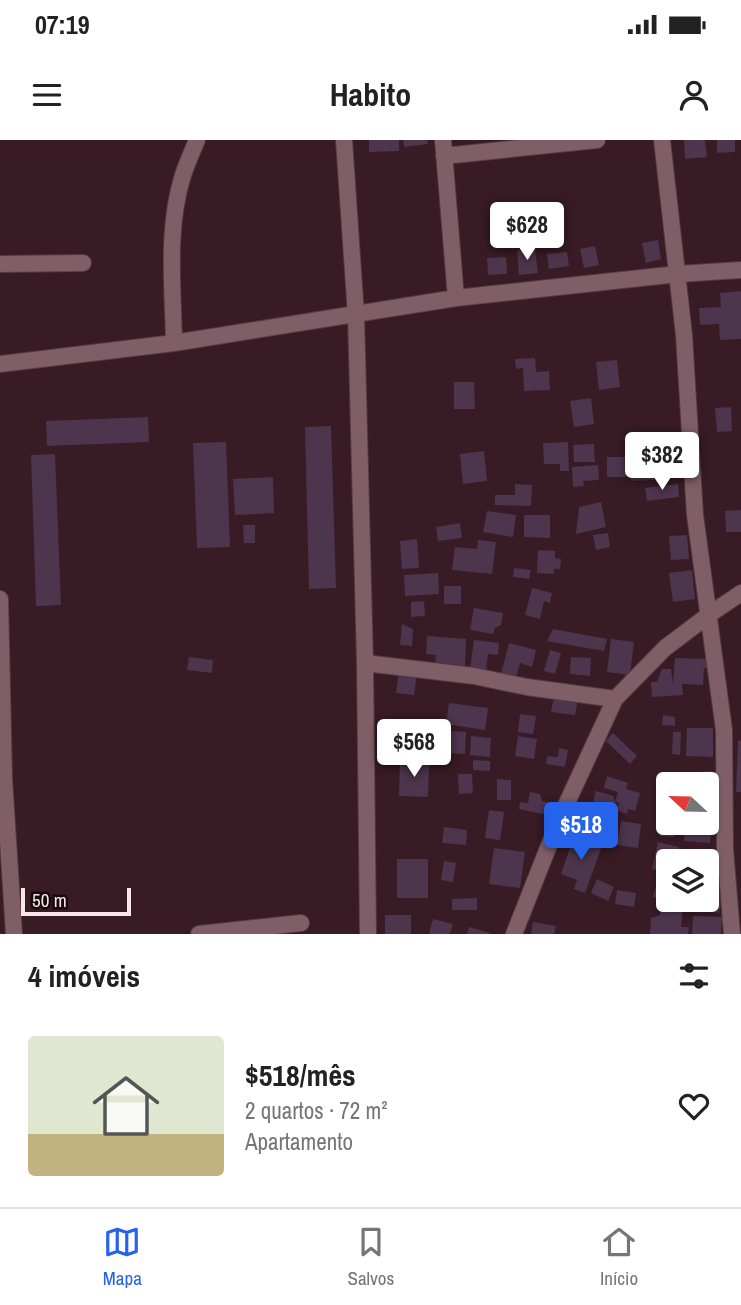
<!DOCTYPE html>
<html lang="pt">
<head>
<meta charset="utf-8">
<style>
	:root { --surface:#fff; --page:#f2f2f2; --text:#222; --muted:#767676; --line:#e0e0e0; --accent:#2563eb }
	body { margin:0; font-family:"Archivo Narrow",sans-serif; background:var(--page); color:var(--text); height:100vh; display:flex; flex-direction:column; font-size:26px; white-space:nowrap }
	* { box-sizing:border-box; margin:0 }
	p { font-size:23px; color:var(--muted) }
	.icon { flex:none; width:38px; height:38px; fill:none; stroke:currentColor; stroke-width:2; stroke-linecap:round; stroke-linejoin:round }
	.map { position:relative; height:794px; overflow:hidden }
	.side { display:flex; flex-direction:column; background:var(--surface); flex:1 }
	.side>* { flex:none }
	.needle { width:46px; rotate:292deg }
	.tools { position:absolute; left:656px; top:632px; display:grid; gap:14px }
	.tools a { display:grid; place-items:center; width:63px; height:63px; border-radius:7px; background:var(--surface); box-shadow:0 2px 5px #0004; font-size:35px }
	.scale { position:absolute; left:21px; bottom:18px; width:110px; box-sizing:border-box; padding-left:7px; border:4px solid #f9e4e9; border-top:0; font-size:19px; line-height:24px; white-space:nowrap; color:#f9e4e9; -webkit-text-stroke:5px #170a0e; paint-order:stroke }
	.price { position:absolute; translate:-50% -60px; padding:0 16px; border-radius:7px; background:#fff; color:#222; font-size:23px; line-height:46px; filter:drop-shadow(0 2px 4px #0008) }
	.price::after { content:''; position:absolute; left:50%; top:42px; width:21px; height:16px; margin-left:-10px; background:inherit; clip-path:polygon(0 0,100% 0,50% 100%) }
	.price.selected { background:var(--accent); color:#fff }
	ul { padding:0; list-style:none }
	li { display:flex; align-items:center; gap:21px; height:175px; padding:0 28px }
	li span { display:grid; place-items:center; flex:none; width:196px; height:140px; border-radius:7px; color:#555 }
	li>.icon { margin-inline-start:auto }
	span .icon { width:84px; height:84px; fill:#fffc; stroke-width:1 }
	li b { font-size:30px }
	h2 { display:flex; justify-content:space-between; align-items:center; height:84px; padding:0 28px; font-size:30px }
	.status { display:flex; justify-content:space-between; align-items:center; height:49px; padding:0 35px; background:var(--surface); direction:ltr }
	.status svg { height:19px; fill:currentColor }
	header { display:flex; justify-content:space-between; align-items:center; height:91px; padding:0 28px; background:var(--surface); font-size:32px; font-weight:700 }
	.tabs { display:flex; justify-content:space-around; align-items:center; height:98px; border-top:2px solid var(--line); background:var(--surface); font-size:19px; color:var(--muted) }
	.tabs a { display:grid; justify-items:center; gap:4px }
	.tabs .selected { color:var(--accent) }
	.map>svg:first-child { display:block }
	.building { fill:#4d354d }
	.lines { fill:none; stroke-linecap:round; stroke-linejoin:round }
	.street-casing { stroke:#533b42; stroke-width:18 }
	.street { stroke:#805e67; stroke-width:16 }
</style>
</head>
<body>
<div class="status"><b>07:19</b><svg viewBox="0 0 49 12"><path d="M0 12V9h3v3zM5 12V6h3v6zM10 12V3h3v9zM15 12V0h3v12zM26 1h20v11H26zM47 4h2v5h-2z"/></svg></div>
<header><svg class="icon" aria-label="menu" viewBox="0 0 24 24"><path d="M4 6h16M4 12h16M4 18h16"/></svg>Habito<svg class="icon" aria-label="person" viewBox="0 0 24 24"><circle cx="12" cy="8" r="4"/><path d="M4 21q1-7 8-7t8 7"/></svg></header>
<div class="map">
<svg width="741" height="794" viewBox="0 0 741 794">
	<rect width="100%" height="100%" fill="#381b24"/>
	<path class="building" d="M369,0h30v11l-30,1z
		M403,0h24l1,4 -24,3z
		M684,0h21l2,17 -22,2z
		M717,0h18v12l-18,1z
		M658,100l3,19 -15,4 -4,-20z
		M595,106l4,19 -15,3 -4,-19z
		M535,108l3,25 -19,2 -2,-25z
		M567,112l2,14 -20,3 -2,-15z
		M506,117l1,17 -19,1 -1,-17z
		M741,151v48l-21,1 -1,-16 -19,1 -1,-17 22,-1 -1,-14z
		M535,218l1,14 13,-1 1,19 -26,1 -1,-23 -7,1 -1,-10z
		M617,220l3,27 -21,3 -3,-28z
		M454,242h20l1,27h-21z
		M591,258l3,26 -20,3 -4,-26z
		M731,267l1,24 -15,1 -2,-24z
		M148,277l1,25 -102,4 -1,-25z
		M331,286l5,162 -27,1 -4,-162z
		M629,301h22v14h-16v3h-6z
		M226,302l4,105 -33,1 -4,-105z
		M568,302l1,29h-9v-7h-16l-1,-21z
		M594,304l1,18h-21l-1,-17z
		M484,311l3,30 -24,3 -3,-30z
		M55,314l6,151 -25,1 -5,-151z
		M607,317h19v20h-19z
		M630,322h25v18l-24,1z
		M598,325l1,15 -16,1 1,5 -11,1 -1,-20z
		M273,337l1,36 -39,2 -2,-36z
		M515,344l17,1 -1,21 -36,-1v-10h20z
		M678,344l1,13 -32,4 -2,-13z
		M601,362l5,25 -30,7 3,-27z
		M741,370v22h-15l-1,-21z
		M487,371l29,4 -3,22 -30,-5z
		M524,375h26v23l-26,-1z
		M460,383l2,15 -24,3 -2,-14z
		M243,385h12v18h-11z
		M608,393l2,14 -14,3 -3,-15z
		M687,395l2,24 -18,1 -2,-24z
		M417,399l2,29 -17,1 -2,-28z
		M478,400l18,2 -4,32 -40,-4 3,-23 22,2z
		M538,410l17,1v7l6,1 -1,10h-6v5l-17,-1z
		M514,428l17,2 -2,9 -16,-2z
		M692,430l3,29 -22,3 -4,-29z
		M438,433l1,21 -34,2 -1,-21z
		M444,446h17v18h-17z
		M532,448l20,5 -2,10 -6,-2 -4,18 -15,-4z
		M424,461l1,15 -14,1v-15z
		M474,468l29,5 -2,12 -6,3 -2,6 -23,-4z
		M402,484l11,5 -1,17 -12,-1z
		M553,489l54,10 -3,12 -57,-10z
		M427,496l39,3 -1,28 -30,-2 1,-10 -10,-1z
		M611,499l23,3 -4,33 -23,-3z
		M474,500l25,3 -1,12 -10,-1 -2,17 -16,-2z
		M509,503l27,7 -4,17 -12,-4 -4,15 -15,-4z
		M550,510l11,3 -6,21 -11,-3z
		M189,517l24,3 -1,13 -25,-3z
		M571,517l20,1 -1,18 -20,-2z
		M675,518l34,1v10l-5,-1 -1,17 -21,-1 1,11 -31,2 -1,-15h6l5,-13h9l2,15z
		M399,530l18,2 -3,23 -18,-2z
		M554,556l24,3 -3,16 -24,-3z
		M449,563l39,5 -3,22 -39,-6z
		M520,574l16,2 -3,18 -15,-2z
		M663,575l12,2v9l-13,-1z
		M687,588h26v29l-27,-1z
		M451,591l15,1 -1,22 -16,-1z
		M673,592h8l-1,23 -8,-1z
		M613,593l24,23 -7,8 -24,-23z
		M471,596l20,2 -1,19 -20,-2z
		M518,596l19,3 -3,20 -19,-3z
		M738,600l3,1v51h-5z
		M559,608l9,2 -3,17 -19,-3 1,-8 11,1z
		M473,620l17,1v10l-17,-1z
		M400,621l29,1 -1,35 -29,-1z
		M712,631l1,29h-6v-16h-11v-12z
		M458,634h14l1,19 -14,1z
		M607,636l21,7 -2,6 14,4 -5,18 -7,-2 -1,5 -10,-3 2,-8 -4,-1 3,-10 -14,-4z
		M497,639l14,1v20h-14z
		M596,651l17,5 2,6 -8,13 -16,-5z
		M530,652l10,2 2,7 13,3 -3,12 -33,-7 1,-7 8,1z
		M663,659h5v23h7l-1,15 -14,-1z
		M489,670l15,2 -4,28 -15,-2z
		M707,672l6,1 -3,30 -26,-2 2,-19h21z
		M621,681l20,3 -3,24 -21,-3z
		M598,682l15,5 -4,14 -21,-6v-6h8z
		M444,687l23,3 -1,15 -24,-2z
		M574,696l28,10 -17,47 -11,-4 3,-9 -16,-6z
		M658,702l21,5 -3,14h-8v12l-16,-4z
		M494,708l31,4 -5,36 -31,-4z
		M686,713l24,4 -1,4h-25z
		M397,719h31v39h-31z
		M444,721l12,2 -3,19 -12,-2z
		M659,735l9,2v23h9v3h6l-2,24h8l-1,7h-38l1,-16 9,-3 1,-14 13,1 -21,-5z
		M597,739l17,8 -6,14 -17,-8z
		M617,750l19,3 -2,14 -19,-3z
		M707,750l16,3 -4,20 -29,-7 1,-6h16z
		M477,758v12h-25v-11z
		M385,775h26v19h-26z
		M693,776l29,1 -1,17h-29z
		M433,779l20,5 -3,10h-21z
		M533,782l23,4 -2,8h-23z
		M469,787l21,6v1h-23z"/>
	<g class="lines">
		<g class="street-casing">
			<path id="street" d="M344,0l12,175 9,348 3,271
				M443,0l13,158
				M662,0l22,195 11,180 29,215 1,119 7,85
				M444,16l153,-16
				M0,124l83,-1
				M174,203c-1,-56 -8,-114 9,-168 4,-12 9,-23 14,-35
				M0,224l174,-21 282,-45 222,-24 63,-4
				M0,459l4,179 10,156
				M365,523l109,13 53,11 88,12
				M199,794l102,-11
				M514,794l45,-114 56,-121 50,-51 45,-34 31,-21"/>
		</g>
		<use href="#street" class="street"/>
	</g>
</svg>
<div class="tools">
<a><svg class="needle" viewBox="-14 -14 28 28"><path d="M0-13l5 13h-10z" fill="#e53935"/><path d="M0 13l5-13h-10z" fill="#767676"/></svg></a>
<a><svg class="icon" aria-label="layers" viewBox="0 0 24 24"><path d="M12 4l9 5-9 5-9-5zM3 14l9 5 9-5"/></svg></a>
</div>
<div class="scale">50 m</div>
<b class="price" style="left:527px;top:122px">$628</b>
<b class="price" style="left:662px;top:352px">$382</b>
<b class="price" style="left:414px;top:639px">$568</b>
<b class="price selected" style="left:581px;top:722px">$518</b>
</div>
<section class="side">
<h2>4 imóveis<svg class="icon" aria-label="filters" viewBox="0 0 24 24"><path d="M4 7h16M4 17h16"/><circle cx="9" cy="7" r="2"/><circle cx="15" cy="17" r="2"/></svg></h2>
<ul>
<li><span style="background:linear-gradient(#dfe7d0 70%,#c2b280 0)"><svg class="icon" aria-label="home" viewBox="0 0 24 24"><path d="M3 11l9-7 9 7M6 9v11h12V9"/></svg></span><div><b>$518/mês</b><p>2 quartos · 72 m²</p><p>Apartamento</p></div><svg class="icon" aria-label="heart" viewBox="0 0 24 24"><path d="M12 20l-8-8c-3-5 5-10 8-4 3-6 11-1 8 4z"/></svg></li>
</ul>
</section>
<nav class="tabs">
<a class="selected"><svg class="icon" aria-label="map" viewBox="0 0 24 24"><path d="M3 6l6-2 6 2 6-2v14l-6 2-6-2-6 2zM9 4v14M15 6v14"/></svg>Mapa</a>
<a><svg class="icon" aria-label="saved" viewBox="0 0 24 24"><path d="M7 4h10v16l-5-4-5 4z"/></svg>Salvos</a>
<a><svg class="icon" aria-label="home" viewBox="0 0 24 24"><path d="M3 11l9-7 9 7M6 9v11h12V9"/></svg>Início</a>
</nav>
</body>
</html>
